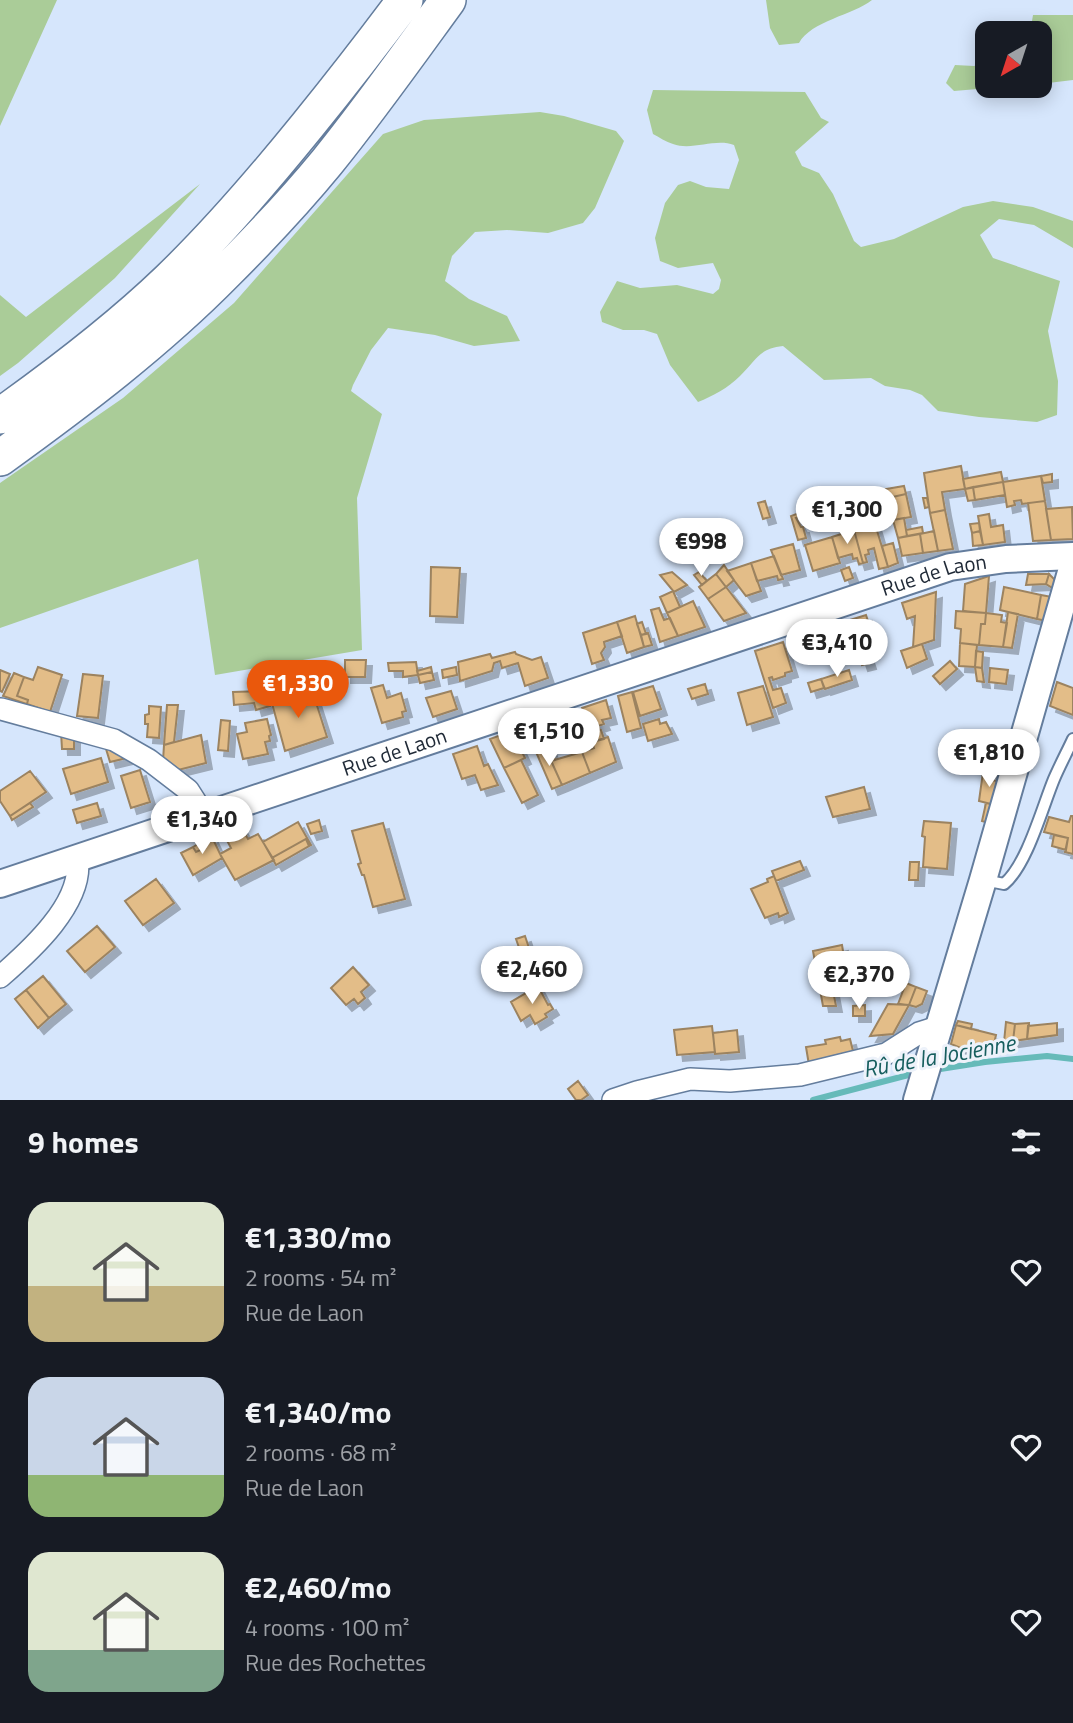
<!DOCTYPE html>
<html lang="en">
<head>
<meta charset="utf-8">
<style>
	:root { --surface:#171b24; --page:#20242c; --text:#f1f3f6; --muted:#9ea1a6; --accent:#ea580c }
	body { margin:0; font-family:"Titillium Web",sans-serif; background:var(--page); color:var(--text); height:100vh; display:flex; flex-direction:column; font-size:26px; white-space:nowrap }
	* { box-sizing:border-box; margin:0 }
	p { font-size:23px; color:var(--muted) }
	.icon { flex:none; width:38px; height:38px; fill:none; stroke:currentColor; stroke-width:2; stroke-linecap:round; stroke-linejoin:round }
	.map { position:relative; height:1100px; overflow:hidden }
	.panel { display:flex; flex-direction:column; background:var(--surface); flex:1 }
	.panel>* { flex:none }
	.needle { width:46px; rotate:219deg }
	.tools { position:absolute; left:975px; top:21px; display:grid; gap:14px }
	.tools a { display:grid; place-items:center; width:77px; height:77px; border-radius:14px; background:var(--surface); box-shadow:0 4px 18px #0003; font-size:35px }
	.price { position:absolute; translate:-50% -60px; padding:0 16px; border-radius:24px; background:#fff; color:#222; font-size:23px; line-height:46px; filter:drop-shadow(0 2px 4px #0008) }
	.price::after { content:''; position:absolute; left:50%; top:42px; width:21px; height:16px; margin-left:-10px; background:inherit; clip-path:polygon(0 0,100% 0,50% 100%) }
	.price.active { background:var(--accent); color:#fff }
	ul { padding:0; list-style:none }
	li { display:flex; align-items:center; gap:21px; height:175px; padding:0 28px }
	li span { display:grid; place-items:center; flex:none; width:196px; height:140px; border-radius:21px; color:#555 }
	li>.icon { margin-inline-start:auto }
	span .icon { width:84px; height:84px; fill:#fffc; stroke-width:1 }
	li b { font-size:30px }
	h2 { display:flex; justify-content:space-between; align-items:center; height:84px; padding:0 28px; font-size:30px }
	.map>svg:first-child { display:block }
	.green { fill:#aacc98 }
	.lines { fill:none; stroke-linecap:round; stroke-linejoin:round }
	.stream { stroke:#66bab9; stroke-width:6 }
	.building { fill:#e3bd88; stroke:#9c8360; stroke-width:2; filter:url(#shadow) }
	.service-casing { stroke:#647d9d; stroke-width:14 }
	.minor-casing { stroke:#647d9d; stroke-width:24 }
	.tertiary-casing { stroke:#647d9d; stroke-width:30 }
	.primary-casing { stroke:#647d9d; stroke-width:38 }
	.service { stroke:#fff; stroke-width:10 }
	.minor { stroke:#fff; stroke-width:21 }
	.tertiary { stroke:#fff; stroke-width:26 }
	.primary { stroke:#fff; stroke-width:35 }
	.labels { text-anchor:middle; stroke-width:6; stroke-linejoin:round; paint-order:stroke }
	.street-label { font-size:21px; fill:#202a37; stroke:#edf2fa }
	.water-label { font-size:23px; font-style:italic; fill:#165e5e; stroke:#edf2fa }
</style>
</head>
<body>
<div class="map">
<svg width="1073" height="1100" viewBox="0 0 1073 1100">
	<defs>
		<filter id="shadow"><feDropShadow dx="6" dy="6" stdDeviation="0" flood-color="#0004"/></filter>
	</defs>
	<rect width="100%" height="100%" fill="#d6e6fc"/>
	<path class="green" d="M0,0h57l-57,126z
		M766,0h106c-19,15 -61,21 -73,43l-20,2 -9,-17z
		M1033,15h40v65l-33,4v-51h-10z
		M987,62v24h26l-59,5 -8,-8 9,-18 19,1z
		M653,90l152,2 16,26 8,4 -34,30 7,14 17,7 14,21 21,47 7,6 33,-8 69,-32 30,-6 40,6 40,14v27l-39,-23 -35,-6 -19,16 13,23 67,23 -12,50 10,50 -1,34 -20,7 -58,-5 -41,-6 -16,-16 -12,-5 -25,-4 -14,-8 -47,2 -41,-34c-24,2 -27,15 -43,30 -12,12 -27,20 -42,26l-28,-37 -13,-31 -13,-4h-21l-21,-8 -2,-10 17,-31 23,7 37,-3 36,9 6,-5 2,-9 -8,-17 -35,5 -18,-7 -5,-23 10,-35 13,-18 12,-4 16,6 23,2 10,-29 -5,-15c-19,-7 -42,6 -61,-1 -7,-2 -14,-7 -20,-10l-6,-24z
		M540,112l24,4 52,15 8,10 -29,67 -12,15 -35,10 -41,-3 -32,2 -23,24 -7,25 24,18 38,17 13,25 -46,5 -39,-11 -47,-7 -17,22 -18,35 -2,6 31,23 -25,84 5,152 -147,25 -17,-116 -198,69v-145l123,-85 111,-95 149,-169 41,-14z
		M200,184l-85,94 -97,85 -18,13v-81l26,22z"/>
	<g class="lines">
		<path class="stream" d="M934,1070l51,-8 62,-6 26,3
			M813,1100l103,-27"/>
	</g>
	<path class="building" d="M961,466l4,23 -23,3 3,18 -15,3 -6,-40z
		M1001,472l2,10 -38,7 -2,-10z
		M1052,474v8l-9,1 -2,-7z
		M1041,476l4,25 -23,3 -1,-4 -7,1 1,4 -8,2 -4,-25z
		M1003,482l2,13 -30,5 -2,-13z
		M904,486l2,8 -18,4 -2,-9z
		M973,487l2,13 -7,1 -3,-12z
		M906,494l5,23 -18,3 -5,-22z
		M923,498h4l2,9 -4,1z
		M765,501l5,16 -7,2 -5,-16z
		M1045,501l6,39 -18,1 -5,-38z
		M863,507l3,9 -12,3 -3,-8z
		M1072,507l1,32 -22,1 -5,-31z
		M945,510l8,39 -15,2 -8,-38z
		M848,512l3,11 -4,1 -3,-11z
		M799,513l1,4 -4,1 5,9h2l3,11 -8,2 -7,-24z
		M989,514l2,13 12,-2 2,17 -22,3 -5,-29z
		M904,518l3,18 -9,2 -5,-18z
		M979,523l1,8 -8,2 -2,-9z
		M875,524l13,43 -9,2 -5,-21 -6,2 1,4 -4,1 2,7 -4,1 -9,-33z
		M922,527l1,6 -16,3 -1,-6z
		M854,530l9,33 -4,1 -2,-6 -4,1 -1,-5 -14,4 -6,-21z
		M934,531l4,20 -15,2 -3,-19z
		M980,531l3,14 -10,1 -1,-13z
		M920,534l3,19 -21,3 -4,-18z
		M832,537l8,26 -27,8 -8,-26z
		M893,543l5,20 -10,4 -6,-21z
		M793,544l7,26 -19,5 -10,-25z
		M774,556l9,23 -5,1 -1,-4 -20,5 -6,-18z
		M751,563l10,28 -15,5 -19,-25z
		M724,565l10,15 -8,7 -10,-13z
		M431,567l29,1 -3,49 -27,-1z
		M849,567l4,11 -8,3 -4,-11z
		M672,572l15,13 -13,7 -14,-17z
		M699,572l8,9 -5,4 -8,-10z
		M716,574l10,13 -18,12 -9,-12z
		M1028,574h21l-3,10 -20,1z
		M1049,574l7,7 -2,8 -8,-5z
		M989,576l-3,37 -23,-2 2,-27z
		M726,587l20,26 -22,8 -16,-22z
		M1004,587l37,8 -4,24 -37,-9z
		M673,591l7,16 -13,6 -7,-16z
		M936,592l-2,48 -21,7 2,-31 -8,3 -5,-16z
		M1041,595l11,2 -5,24 -10,-2z
		M693,601l12,26 -27,9 -11,-23z
		M659,608l5,12 6,-2 8,18 -18,6 -9,-32z
		M956,611l30,2 -1,11h-4l-2,21 -19,-2 1,-14 -6,-1z
		M1008,612l10,2 -6,34 -9,-1z
		M986,613l16,2 -1,7 6,1 -4,24 -24,-2 2,-21h4z
		M866,615l3,9 -19,6 -3,-9z
		M635,616l9,31 -17,6 -10,-31z
		M617,622l5,14 -18,6 1,5 -4,6 3,7 -12,4 -9,-31z
		M642,622l4,12 -5,1 -4,-11z
		M648,633l4,12 -8,2 -3,-12z
		M862,638l8,25 -8,2 -8,-24z
		M783,642l9,29 -7,2v3l-12,4 -1,-3 -3,1 4,12 8,-2 5,15 -13,5 -18,-57z
		M960,643l17,2 -2,22 -16,-1z
		M922,644l5,15 -20,9 -6,-17z
		M976,651l7,1 -1,16 -7,-1z
		M515,652l1,2 16,6 9,-3 7,21 -23,8 -7,-23 -16,5 -2,-7 -6,2 -2,8 -32,10 -2,-19 32,-8 2,4z
		M345,660h21l-1,17h-20z
		M950,661l7,8 -17,15 -7,-8z
		M416,662l2,13 -15,2v-6h-14l-1,-8z
		M38,667l24,8 -12,37 -23,-8 1,-4 -11,-4 7,-19 9,3z
		M431,667l1,5 -14,3 -1,-4z
		M456,667l1,8 -14,3 -1,-8z
		M975,667l7,1 2,14 -7,-1z
		M990,668l18,2 -2,14 -17,-2z
		M0,670l10,4 -8,18 -2,-1z
		M849,670l3,10 -27,9 -4,-10z
		M432,672l2,8 -14,3 -2,-8z
		M14,673l10,4 -7,19 11,4 -1,4 23,8 -47,-16z
		M83,674l20,2 -5,42 -21,-2z
		M821,679l3,9 -13,4 -3,-9z
		M1057,682l16,6v27l-23,-9z
		M705,684l3,10 -16,5 -4,-10z
		M383,685l4,13 14,-5 5,18 -4,1 1,5 -21,6 -11,-35z
		M653,686l8,23 -21,7 -7,-24z
		M763,686l10,31 -26,8 -9,-32z
		M266,691l4,15 -14,4 -2,-7 -20,2 -1,-13z
		M451,691l6,18 -24,8 -7,-19z
		M632,692l9,36 -14,4 -9,-36z
		M313,693l14,44 -42,14 -15,-55z
		M606,700l5,18 -9,2 2,4 -6,2 2,4h1l3,9 -12,3 -10,-34z
		M167,705h11l-4,37 -10,3z
		M149,706l12,1 -2,31 -12,-1 1,-13h-3v-9l4,-1z
		M267,719l4,16 -2,1 1,5 -5,1 3,12 -25,5 -6,-25 10,-2 -2,-9z
		M659,719l1,5 6,-2 6,12 -24,7 -5,-17z
		M221,720l9,1 -2,30 -10,-1z
		M530,725l2,7 -11,3 -2,-6z
		M519,729l5,13 -5,2 -7,-13z
		M512,731l13,27 -21,10 -14,-29z
		M61,732h13v17h-12z
		M201,735l5,28 -28,7 -15,-9 1,-16z
		M608,737l8,25 -26,11 -8,-21 12,-4 -2,-6z
		M103,739l24,19 -17,4z
		M547,741l8,19 -4,1 -5,-11 -1,-8z
		M477,746l7,20 4,-2 10,21 -17,5 -6,-15 -13,4 -9,-25z
		M545,747l17,38 -10,4 -16,-37z
		M582,752l8,21 -28,12 -11,-24z
		M993,753l16,4 -5,19 -15,-3z
		M101,758l7,24 -37,12 -8,-25z
		M521,760l17,35 -16,8 -18,-35z
		M140,770l10,32 -19,6 -10,-32z
		M30,771l16,21 -36,24 -10,-15v-10z
		M983,772l9,1 -1,7 11,2 -7,23 -16,-4z
		M864,787l6,22 -37,8 -7,-20z
		M30,803l3,4 -21,13 -2,-4z
		M97,803l4,13 -24,7 -4,-13z
		M986,803l9,2 -6,18 -7,-2z
		M1071,816h2v38l-8,-2 3,-14 -24,-6 5,-15 20,5z
		M319,820l3,11 -11,3 -4,-10z
		M924,821l27,2 -4,46 -24,-2 2,-30 -3,-1z
		M298,822l13,23 -2,1 -3,-7 -34,19 -9,-16z
		M383,823l22,76 -32,8 -9,-32h-2l-4,-11 3,-1 -9,-32z
		M240,825l8,14 10,-5 16,26 -39,20 -15,-26 11,-6 -8,-15z
		M1054,835l14,3 -2,12 -14,-4z
		M212,837l10,21 -29,17 -12,-22 12,-6 3,5 9,-4 -3,-6z
		M306,839l3,7 -33,19 -4,-7z
		M202,842l3,6 -9,4 -3,-5z
		M800,861l4,9 -28,11 -4,-10z
		M910,862h9l-1,18h-9z
		M774,876l14,37 -9,4 -1,-4 -13,5 -14,-29 17,-7 -1,-3z
		M156,879l18,24 -31,22 -18,-24z
		M97,926l18,21 -30,25 -18,-21z
		M525,936l9,27 -9,2 -9,-26z
		M842,945l2,12 7,-1 1,6 -6,2 2,13 -17,3 5,26h-13l-10,-55z
		M353,967l16,18 -8,7 4,6 -7,6 -4,-5 -8,6 -15,-17z
		M43,976l23,28 -17,14 -23,-28z
		M906,983l10,4 -7,18 -11,-1z
		M538,986l10,19 2,-1 3,5 -8,5 2,3 -12,7 -5,-9 -9,6 -10,-19z
		M916,987l11,4 -5,13 -6,3 -7,-2z
		M26,990l23,28 -11,10 -23,-29z
		M888,1004l21,1 -16,29 -23,2z
		M865,1005v11h-12v-10z
		M958,1021l14,3 -1,5 -15,-4z
		M1006,1022l9,2 -2,17 -9,1z
		M1029,1023l-2,16 -14,2 2,-17z
		M1057,1023v12l-30,4 1,-13z
		M956,1025l40,10 -2,9 -31,5 -12,-5z
		M712,1026l3,26 -38,3 -3,-25z
		M737,1030l2,22 -24,2 -2,-21z
		M840,1037l1,4 9,-2 4,16 -45,10 -3,-18 20,-3 -1,-4z
		M578,1081l10,14 -7,5h-5l-8,-11z"/>
	<g class="lines">
		<g class="service-casing">
			<path id="service" d="M984,880l20,4c23,-19 38,-76 50,-105 6,-14 13,-27 19,-40"/>
		</g>
		<g class="minor-casing">
			<path id="minor" d="M1,709l113,31 35,20 39,30 16,25
				M0,977c30,-26 85,-75 77,-119
				M613,1100l24,-8 53,-13 40,2 70,-6 86,-21 33,-21 19,-6"/>
		</g>
		<g class="tertiary-casing">
			<g id="tertiary">
				<path id="s1" d="M0,884l950,-317 56,-8 67,-3"/>
				<path d="M917,1100l66,-220 90,-315"/>
			</g>
		</g>
		<g class="primary-casing">
			<path id="primary" d="M0,416c59,-42 117,-86 169,-136 50,-48 95,-101 138,-154 34,-42 66,-83 98,-126
				M0,458c79,-57 157,-116 226,-186 35,-35 69,-71 101,-110 42,-52 81,-107 121,-162"/>
		</g>
		<use href="#service" class="service"/>
		<use href="#minor" class="minor"/>
		<use href="#tertiary" class="tertiary"/>
		<use href="#primary" class="primary"/>
	</g>
	<g class="labels">
		<g class="street-label">
			<text dy="7" stroke="none"><textPath href="#s1" startOffset="984">Rue de Laon</textPath></text>
			<text dy="7" stroke="none"><textPath href="#s1" startOffset="416">Rue de Laon</textPath></text>
		</g>
		<g class="water-label">
			<text transform="translate(939 1056) rotate(-10)" y="8">Rû de la Jocienne</text>
		</g>
	</g>
</svg>
<div class="tools">
<a><svg class="needle" viewBox="-14 -14 28 28"><path d="M0-13l5 13h-10z" fill="#e53935"/><path d="M0 13l5-13h-10z" fill="#9ea1a6"/></svg></a>
</div>
<b class="price" style="left:847px;top:546px">€1,300</b>
<b class="price" style="left:701px;top:578px">€998</b>
<b class="price" style="left:837px;top:679px">€3,410</b>
<b class="price active" style="left:298px;top:720px">€1,330</b>
<b class="price" style="left:549px;top:768px">€1,510</b>
<b class="price" style="left:989px;top:789px">€1,810</b>
<b class="price" style="left:202px;top:856px">€1,340</b>
<b class="price" style="left:532px;top:1006px">€2,460</b>
<b class="price" style="left:859px;top:1011px">€2,370</b>
</div>
<section class="panel">
<h2>9 homes<svg class="icon" aria-label="filters" viewBox="0 0 24 24"><path d="M4 7h16M4 17h16"/><circle cx="9" cy="7" r="2"/><circle cx="15" cy="17" r="2"/></svg></h2>
<ul>
<li><span style="background:linear-gradient(#dfe7d0 60%,#c2b280 0)"><svg class="icon" aria-label="home" viewBox="0 0 24 24"><path d="M3 11l9-7 9 7M6 9v11h12V9"/></svg></span><div><b>€1,330/mo</b><p>2 rooms · 54 m²</p><p>Rue de Laon</p></div><svg class="icon" aria-label="heart" viewBox="0 0 24 24"><path d="M12 20l-8-8c-3-5 5-10 8-4 3-6 11-1 8 4z"/></svg></li>
<li><span style="background:linear-gradient(#c9d6e8 70%,#8fb573 0)"><svg class="icon" aria-label="home" viewBox="0 0 24 24"><path d="M3 11l9-7 9 7M6 9v11h12V9"/></svg></span><div><b>€1,340/mo</b><p>2 rooms · 68 m²</p><p>Rue de Laon</p></div><svg class="icon" aria-label="heart" viewBox="0 0 24 24"><path d="M12 20l-8-8c-3-5 5-10 8-4 3-6 11-1 8 4z"/></svg></li>
<li><span style="background:linear-gradient(#dfe7d0 70%,#7fa58c 0)"><svg class="icon" aria-label="home" viewBox="0 0 24 24"><path d="M3 11l9-7 9 7M6 9v11h12V9"/></svg></span><div><b>€2,460/mo</b><p>4 rooms · 100 m²</p><p>Rue des Rochettes</p></div><svg class="icon" aria-label="heart" viewBox="0 0 24 24"><path d="M12 20l-8-8c-3-5 5-10 8-4 3-6 11-1 8 4z"/></svg></li>
</ul>
</section>
</body>
</html>
